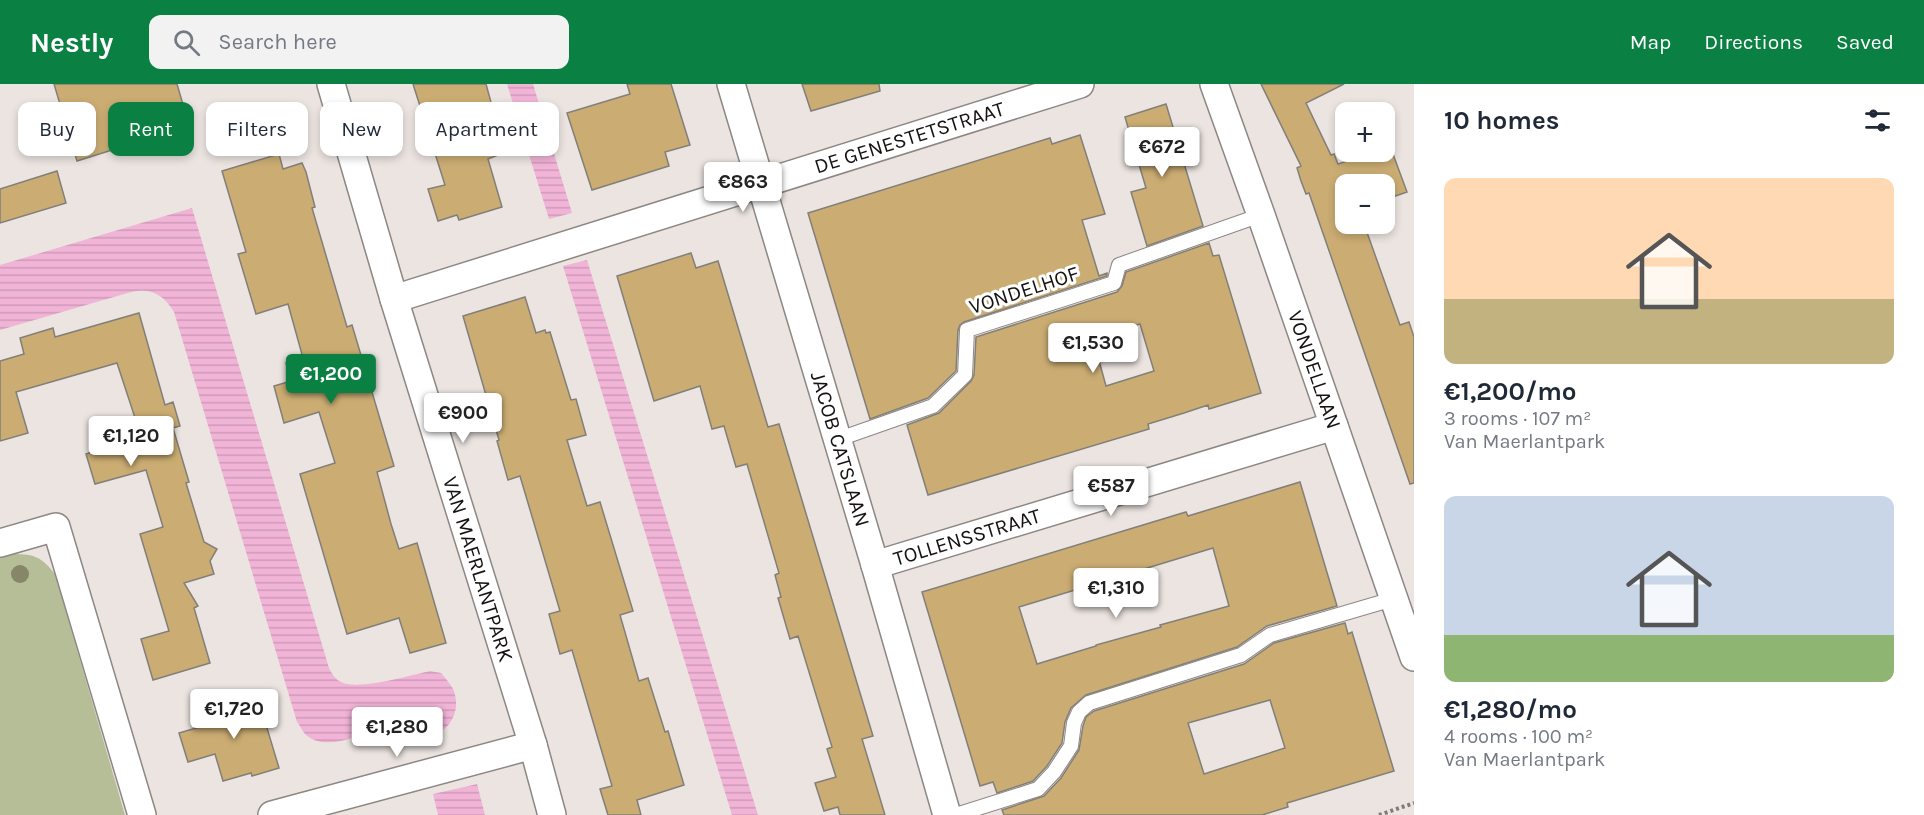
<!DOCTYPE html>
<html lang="en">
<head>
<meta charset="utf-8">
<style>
	:root { --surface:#fff; --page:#f2f2f3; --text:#1f2937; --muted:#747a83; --accent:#0b8043 }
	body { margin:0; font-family:Karla,sans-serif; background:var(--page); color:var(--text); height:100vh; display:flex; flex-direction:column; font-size:22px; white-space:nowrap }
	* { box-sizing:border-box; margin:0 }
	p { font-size:20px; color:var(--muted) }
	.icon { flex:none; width:33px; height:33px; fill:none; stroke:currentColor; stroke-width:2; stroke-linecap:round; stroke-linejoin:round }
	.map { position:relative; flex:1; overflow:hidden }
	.details { display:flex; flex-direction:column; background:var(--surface); width:510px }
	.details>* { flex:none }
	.hud { position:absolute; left:18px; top:18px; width:570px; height:54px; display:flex; gap:12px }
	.buttons { position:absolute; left:1335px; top:18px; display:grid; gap:12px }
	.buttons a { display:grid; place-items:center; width:60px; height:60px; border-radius:12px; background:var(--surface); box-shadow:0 3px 9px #0003; font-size:30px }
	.price { position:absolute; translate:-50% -51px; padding:0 14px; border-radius:6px; background:#fff; color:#222; font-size:20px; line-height:39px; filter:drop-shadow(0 2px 3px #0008) }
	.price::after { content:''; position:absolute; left:50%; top:36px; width:18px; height:14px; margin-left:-9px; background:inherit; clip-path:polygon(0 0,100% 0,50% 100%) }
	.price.on { background:var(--accent); color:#fff }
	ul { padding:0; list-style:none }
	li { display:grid; align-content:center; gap:12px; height:318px; padding:0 30px }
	li span { display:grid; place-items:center; height:186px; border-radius:12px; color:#555 }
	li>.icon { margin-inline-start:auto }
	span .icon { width:108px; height:108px; fill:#fffc; stroke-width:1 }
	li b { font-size:26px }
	h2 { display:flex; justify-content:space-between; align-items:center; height:72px; padding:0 30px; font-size:26px }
	.tag { padding:0 21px; border-radius:12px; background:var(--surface); box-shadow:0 3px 9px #0003; font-size:21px; line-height:54px }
	.tag.on { background:var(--accent); color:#fff }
	header { display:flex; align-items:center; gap:36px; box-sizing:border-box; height:84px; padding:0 30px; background:var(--accent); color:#fff }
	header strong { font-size:28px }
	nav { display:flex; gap:33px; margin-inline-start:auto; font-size:21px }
	.search { width:420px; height:54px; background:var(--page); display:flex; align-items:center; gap:15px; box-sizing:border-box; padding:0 21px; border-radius:12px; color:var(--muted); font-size:22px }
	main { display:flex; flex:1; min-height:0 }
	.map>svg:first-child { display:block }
	.green { fill:#b6be98 }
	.water { fill:url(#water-rules) }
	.building { fill:#cbad73; stroke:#827f79; stroke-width:1.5; fill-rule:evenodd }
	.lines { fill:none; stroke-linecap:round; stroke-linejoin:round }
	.lane-casing { stroke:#8d8783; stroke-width:16 }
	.street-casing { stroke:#8d8783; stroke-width:30 }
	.path { stroke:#807b78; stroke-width:4; stroke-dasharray:3 3; stroke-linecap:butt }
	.lane { stroke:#fff; stroke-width:14 }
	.street { stroke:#fff; stroke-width:27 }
	.tree { fill:#868669 }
	.labels { text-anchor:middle; stroke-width:6; stroke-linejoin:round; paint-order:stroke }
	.street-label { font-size:21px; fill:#151211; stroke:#fff }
</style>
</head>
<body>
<header>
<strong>Nestly</strong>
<div class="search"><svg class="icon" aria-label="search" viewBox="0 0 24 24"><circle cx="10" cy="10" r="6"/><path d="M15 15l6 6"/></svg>Search here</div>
<nav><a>Map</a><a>Directions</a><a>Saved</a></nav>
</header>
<main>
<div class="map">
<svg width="1414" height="731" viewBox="0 0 1414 731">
	<defs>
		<pattern id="water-rules" width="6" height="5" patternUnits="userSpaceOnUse" patternTransform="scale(1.5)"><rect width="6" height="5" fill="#f1b4d7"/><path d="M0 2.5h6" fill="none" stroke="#ce9ab8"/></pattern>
	</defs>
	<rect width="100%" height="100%" fill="#ebe4e0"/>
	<path class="green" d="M14,470c21,0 27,3 41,20l70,241h-125v-257z"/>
	<path class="water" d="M507,0h26l39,129 -23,6z
		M192,124l137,460c3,6 6,11 12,14 16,9 70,-7 89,-11l11,2c4,5 9,10 12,16 7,16 2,34 -13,43l-2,6 -9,2 -3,-4c-15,1 -28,-6 -43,-5 -23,1 -57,23 -78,3 -3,-3 -5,-9 -8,-12l-123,-410c-11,-18 -23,-24 -43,-20l-131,38v-65z
		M587,176l171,555h-26l-169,-549z
		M477,700l8,31h-47l-5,-21z"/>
	<path class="building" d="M54,0h123l7,24 -41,17 4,14 -70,22z
		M413,0h73l6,22 -8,3 14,46 -10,4 14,48 -43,13 -2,-5 -19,6 -10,-32 17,-4z
		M627,0h44l19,61 -25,7 4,14 -77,24 -25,-77 63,-19z
		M802,0h77l1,7 -69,20z
		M1261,0h83l-38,19 25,52 3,-1 4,10 36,-12h10v-4l6,-2 17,46 -23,8v-16h-38v40h18l36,101 9,-3 5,15v146l-4,1 -101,-291 -3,1 -5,-13 -4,-13 4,-2z
		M1166,20l37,122 -56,20 -16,-54 15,-4 -21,-71z
		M1080,51l25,79 -23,6 17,56 8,-3v3l-143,46 -4,3 -2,5 -2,41 -28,27 -58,21 -62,-206 242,-75 2,6z
		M279,70l4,15 19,-6 4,9 9,35 -3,1 35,119 5,-2 42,141 -17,6 14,52 8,25 18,-6 29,100 -36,10 -11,-35 -52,16 -47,-160 35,-11 -16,-51 -35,11 -10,-37 17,-5 -5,-18 17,-5 -15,-54 -32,10 -18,-60 8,-2 -24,-81z
		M57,87l9,32 -66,20v-34z
		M1209,159l4,13 6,-1 42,138 -52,16 -1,-4 -24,8 -36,11 1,5 -221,66 -21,-70 32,-12 32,-32 3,-6 2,-38 141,-45 5,-6 4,-14zM1140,240l14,47 -48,15 -13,-47z
		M691,169l5,15 22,-7 50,166 11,-3 94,312 -11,3 23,76h-45l-2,-8 -14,4 -9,-28 21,-6 -9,-28 5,-2 -34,-111 -8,3 -12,-41 3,-1 -6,-22 4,-2 -32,-109 -11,3 -12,-41 -12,3 -12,-43 -46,15 -37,-125z
		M525,213l11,36 9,-3 1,3 4,-1 21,68 5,-1 10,36 -19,5 20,66 13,-4 33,109 -13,4 19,66 9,-3 17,54 3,-1 16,54 -47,15 4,15h-33l-8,-26 12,-3 -21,-71 -19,-65 -12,4 -11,-40 11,-3 -40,-135 -12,4 -11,-39 2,-1 -36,-124z
		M139,229l26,92 8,-3 7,24 -7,2 16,54 -3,1 18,59 13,7 -7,12 4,13 -30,9 14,23 -4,2 16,55 -57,17 -12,-41 28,-8 -29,-97 23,-7 -17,-57 -51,14 -9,-30 55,-18 -24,-73 -101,29 12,41 -28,8v-80l24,-7 -4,-16 33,-10 2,9z
		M1300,398l37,124 -70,20 -30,21 -151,48 -15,13 -6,14 -3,21 -15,23 -14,15 -36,12 -4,-11 -13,4 -58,-194 264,-80 2,4zM1213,464l16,58 -69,19 1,2 -65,18v1l-59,18 -18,-57z
		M1345,539l3,11 4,-2 42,139 -107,32 1,4 -26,8h-258l-2,-5 42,-14 17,-18 18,-28 4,-24 3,-9 8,-6 150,-47 30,-21zM1270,616l15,48 -81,26 -16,-51z
		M248,609l6,18 7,-3 18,60 -27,8 -1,-3 -28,8 -8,-27 -27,8 -9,-29 41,-12 -5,-19z"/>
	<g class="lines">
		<g class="lane-casing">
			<path id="lane" d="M836,356l97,-34 32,-31 2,-45 147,-47 5,-18 142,-50
				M956,731l82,-26 16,-17 17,-26 3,-23 5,-11 10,-9 152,-48 29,-20 123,-36"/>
		</g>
		<g class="street-casing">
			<g id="street">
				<path id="s1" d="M331,0l63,215 139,446 19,70"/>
				<path id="s2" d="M731,0l144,481 72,250"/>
				<path id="s3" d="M1214,0l47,131 153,442"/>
				<path id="s4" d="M394,215l686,-215"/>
				<path d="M0,459l56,-16 86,288"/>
				<path id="s5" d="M875,481l459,-139"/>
				<path d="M272,731l261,-70"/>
			</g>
		</g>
		<path class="path" d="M1379,731l35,-12"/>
		<use href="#lane" class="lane"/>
		<use href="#street" class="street"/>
	</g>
	<circle class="tree" cx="20" cy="490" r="9"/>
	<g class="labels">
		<g class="street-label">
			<text dy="7" stroke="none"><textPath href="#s4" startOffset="540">DE GENESTETSTRAAT</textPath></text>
			<text transform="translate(1024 206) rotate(-18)" y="7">VONDELHOF</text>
			<text dy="7" stroke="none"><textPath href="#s3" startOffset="303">VONDELLAAN</textPath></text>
			<text dy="7" stroke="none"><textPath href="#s2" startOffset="381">JACOB CATSLAAN</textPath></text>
			<text dy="7" stroke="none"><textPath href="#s5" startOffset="96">TOLLENSSTRAAT</textPath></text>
			<text dy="7" stroke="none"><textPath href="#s1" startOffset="507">VAN MAERLANTPARK</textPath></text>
		</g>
	</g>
</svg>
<div class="buttons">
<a>+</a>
<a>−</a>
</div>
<b class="price" style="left:1162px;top:94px">€672</b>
<b class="price" style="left:743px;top:129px">€863</b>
<b class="price" style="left:1093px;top:290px">€1,530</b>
<b class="price on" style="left:331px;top:321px">€1,200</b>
<b class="price" style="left:463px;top:360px">€900</b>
<b class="price" style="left:131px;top:383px">€1,120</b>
<b class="price" style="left:1111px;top:433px">€587</b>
<b class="price" style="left:1116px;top:535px">€1,310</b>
<b class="price" style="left:234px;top:656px">€1,720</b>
<b class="price" style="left:397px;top:674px">€1,280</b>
<div class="hud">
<a class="tag">Buy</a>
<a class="tag on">Rent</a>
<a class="tag">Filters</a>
<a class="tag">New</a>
<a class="tag">Apartment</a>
</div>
</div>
<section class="details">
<h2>10 homes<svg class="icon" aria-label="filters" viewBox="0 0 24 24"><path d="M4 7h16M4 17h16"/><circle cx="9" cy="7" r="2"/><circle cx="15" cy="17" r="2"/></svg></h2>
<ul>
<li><span style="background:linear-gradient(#ffd9b3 65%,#c2b280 0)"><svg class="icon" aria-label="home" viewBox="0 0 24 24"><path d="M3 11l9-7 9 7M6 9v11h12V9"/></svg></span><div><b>€1,200/mo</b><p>3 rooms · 107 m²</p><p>Van Maerlantpark</p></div></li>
<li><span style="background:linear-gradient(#c9d6e8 75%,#8fb573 0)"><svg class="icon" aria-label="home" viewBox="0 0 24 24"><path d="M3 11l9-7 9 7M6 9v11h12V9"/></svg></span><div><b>€1,280/mo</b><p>4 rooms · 100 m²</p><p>Van Maerlantpark</p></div></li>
</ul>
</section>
</main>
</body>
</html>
